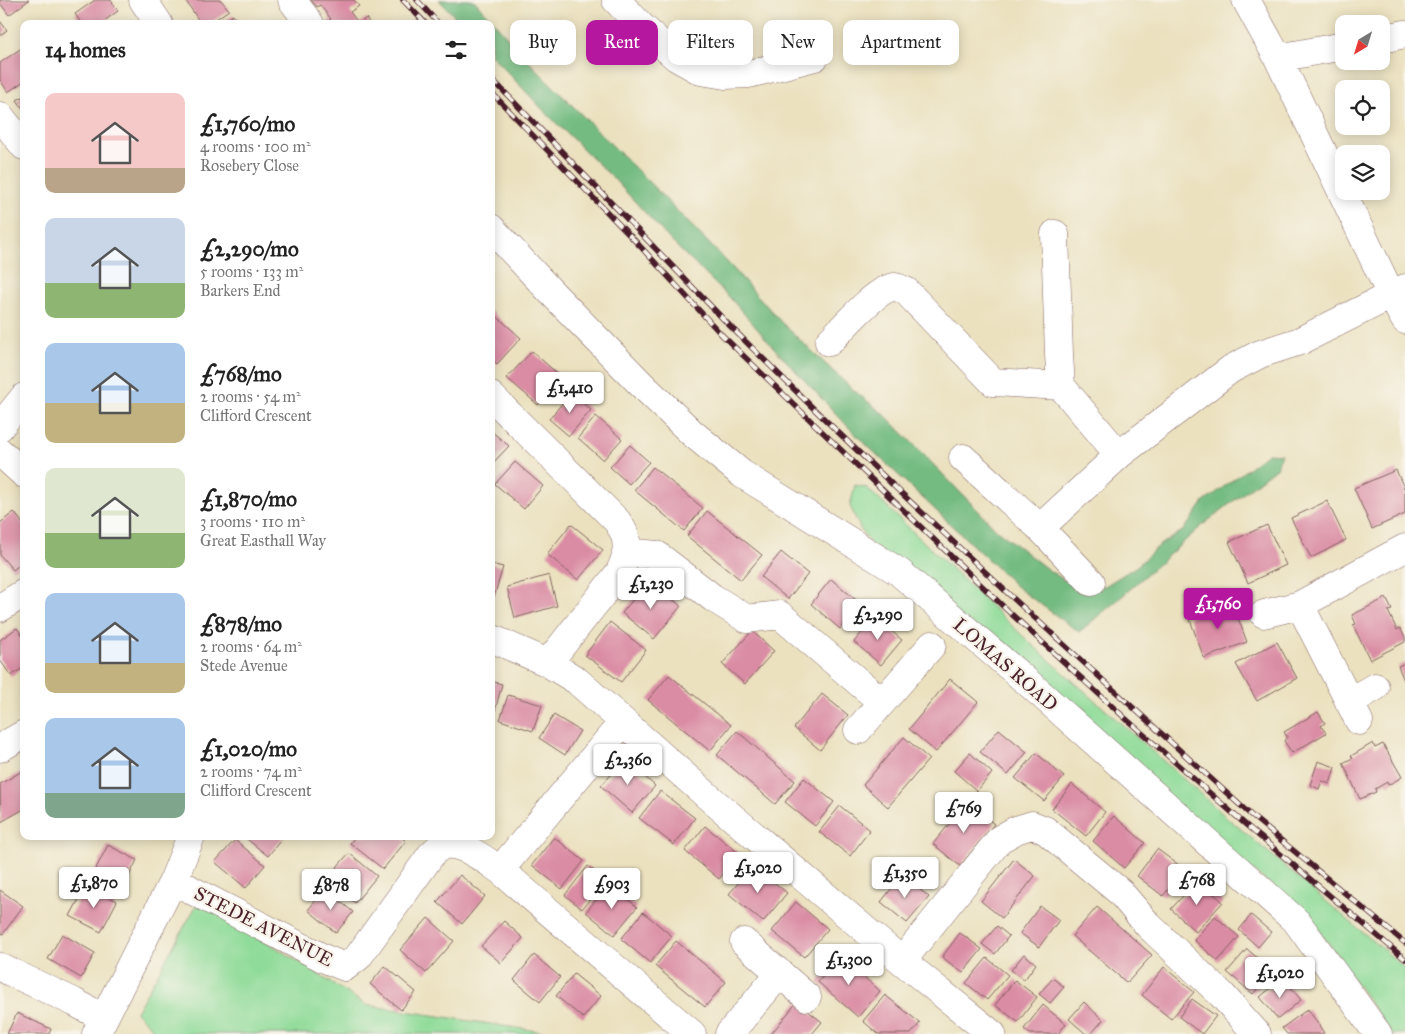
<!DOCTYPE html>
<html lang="en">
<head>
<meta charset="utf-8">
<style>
	:root { --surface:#fff; --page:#f2f2f2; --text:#222; --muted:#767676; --accent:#b5179e }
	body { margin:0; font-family:"IM FELL Great Primer",serif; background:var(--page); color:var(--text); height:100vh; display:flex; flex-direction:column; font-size:19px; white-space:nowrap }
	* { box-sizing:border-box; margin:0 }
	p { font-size:16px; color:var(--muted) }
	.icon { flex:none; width:28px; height:28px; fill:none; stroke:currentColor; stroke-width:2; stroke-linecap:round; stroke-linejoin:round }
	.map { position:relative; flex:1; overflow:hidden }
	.details { position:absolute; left:20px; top:20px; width:475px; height:820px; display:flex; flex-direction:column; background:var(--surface); border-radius:10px; box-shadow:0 2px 12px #0003 }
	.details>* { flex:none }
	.banner { position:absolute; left:510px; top:20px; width:475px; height:45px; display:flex; gap:10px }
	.needle { width:32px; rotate:218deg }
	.tools { position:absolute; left:1335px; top:15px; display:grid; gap:10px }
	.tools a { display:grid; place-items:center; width:55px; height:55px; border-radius:10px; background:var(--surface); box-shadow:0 2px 12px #0003; font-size:25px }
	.price { position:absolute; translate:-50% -42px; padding:0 11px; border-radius:5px; background:#fff; color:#222; font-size:16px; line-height:32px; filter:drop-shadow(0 1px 2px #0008) }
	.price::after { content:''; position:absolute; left:50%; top:30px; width:15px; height:11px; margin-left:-8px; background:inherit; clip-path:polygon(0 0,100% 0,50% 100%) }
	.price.current { background:var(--accent); color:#fff }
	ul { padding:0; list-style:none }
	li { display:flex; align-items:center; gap:15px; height:125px; padding:0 25px }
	li span { display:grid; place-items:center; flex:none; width:140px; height:100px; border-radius:10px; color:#555 }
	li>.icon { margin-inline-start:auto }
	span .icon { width:60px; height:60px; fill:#fffc; stroke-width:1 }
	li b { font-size:21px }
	h2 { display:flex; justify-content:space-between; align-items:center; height:60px; padding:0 25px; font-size:21px }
	.tag { padding:0 18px; border-radius:10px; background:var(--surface); box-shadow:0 2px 12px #0003; font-size:18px; line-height:45px }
	.tag.current { background:var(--accent); color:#fff }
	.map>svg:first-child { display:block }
	.green { fill:#8fdb99; stroke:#6c7d62 }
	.forest { fill:#73bb81; stroke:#5e6d56 }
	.building { fill:#da8ca4 }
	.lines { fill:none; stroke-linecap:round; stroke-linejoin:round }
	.minor-casing { stroke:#82635f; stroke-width:29 }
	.minor { stroke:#fff; stroke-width:28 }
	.rail-casing { stroke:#4a1f2b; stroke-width:5.5 }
	.rail { stroke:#f7f3e8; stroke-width:4; stroke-dasharray:11; stroke-linecap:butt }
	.labels { text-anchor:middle; stroke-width:4.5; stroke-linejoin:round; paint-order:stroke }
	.street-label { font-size:19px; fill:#4a1f2b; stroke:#f7f3e8 }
</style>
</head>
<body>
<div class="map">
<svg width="1405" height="1034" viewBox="0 0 1405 1034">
	<rect width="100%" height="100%" fill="#f7f3e8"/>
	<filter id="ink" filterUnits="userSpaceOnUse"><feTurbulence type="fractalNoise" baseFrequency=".02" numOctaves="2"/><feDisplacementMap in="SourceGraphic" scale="10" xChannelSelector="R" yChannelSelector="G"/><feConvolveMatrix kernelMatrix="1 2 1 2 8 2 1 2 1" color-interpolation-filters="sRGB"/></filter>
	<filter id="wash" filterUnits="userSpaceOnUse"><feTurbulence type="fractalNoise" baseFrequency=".0096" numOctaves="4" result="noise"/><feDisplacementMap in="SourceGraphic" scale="20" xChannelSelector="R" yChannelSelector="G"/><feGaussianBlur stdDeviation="1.12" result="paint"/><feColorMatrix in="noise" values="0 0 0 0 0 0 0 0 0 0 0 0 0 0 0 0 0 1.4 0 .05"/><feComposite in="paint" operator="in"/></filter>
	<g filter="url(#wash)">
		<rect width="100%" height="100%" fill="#ebe1bf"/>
		<path class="green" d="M855,485l12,3 161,153 195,173 182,154v66h-13l-85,-121 -60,-47 -377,-323 -9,-13 -11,-24z
			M200,899l166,106 190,29h-402l2,-2 -20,-20z"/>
		<path class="forest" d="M439,0h35l59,66 109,109 89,91 51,57 69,65 35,28 112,115 49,38 28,18 30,-1 32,-20 24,-22 23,-14 20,-28 64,-49 13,1 -4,13 -73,57 -84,74 -41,34 -61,-44 -161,-152 -83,-88 -43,-49 -58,-56 -59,-64 -64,-62 -59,-62v-31h-29z"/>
		<g id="blocks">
			<path class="building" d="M0,0h29l-20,15 -9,-12z
				M95,0h16l7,11 -18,13h-18l-7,-10z
				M188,0h33l8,10 -20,14h-8l-15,-23z
				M311,0h43l5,6 -9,6 9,12 7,-6 4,6h-41l-1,-3 3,-2 -11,-14 -3,2z
				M233,15l6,9h-19z
				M0,21l7,9 -7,6z
				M23,47l1,34 -16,11 -8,-12v-17z
				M24,96v14l-7,-10z
				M491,311l30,27 -24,26 -6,-5z
				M532,351l30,27 -24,27 -31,-27z
				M571,393l20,17 -22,26 -20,-17z
				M596,416l26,23 -19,21 -25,-22z
				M491,431l18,15 -18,19z
				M630,445l19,17 -20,22 -19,-17z
				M515,462l28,24 -19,23 -29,-25z
				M653,467l50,41 -19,23 -50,-41z
				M1396,470l9,20v24l-33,15 -18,-41z
				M1327,501l19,39 -35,18 -20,-40z
				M707,511l55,44 -21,25 -54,-44z
				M14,512l10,13v36l-11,9 -13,-15v-32z
				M571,524l32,26 -25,30 -31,-26z
				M1267,525l19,40 -38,18 -19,-41z
				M781,552l27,22 -20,25 -27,-22z
				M491,564l12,3 -9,30h-3z
				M549,575l8,31 -42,12 -8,-31z
				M831,579l30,25 -21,25 -29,-25z
				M649,580l32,26 -27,33 -32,-26z
				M1386,598l6,12 -4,1 9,19 3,-2 5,9v5l-35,18 -17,-35 3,-1 -4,-9z
				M1232,602l15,40 -43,16 -15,-41z
				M875,617l27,23 -21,25 -27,-23z
				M610,622l36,28 -25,32 -36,-27z
				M17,628l7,10v29l-13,9 -11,-16v-20z
				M752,631l22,20 -29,33 -23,-20z
				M1277,642l20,36 -40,23 -21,-37z
				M1405,663v20l-7,-17z
				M669,675l62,50 -21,26 -62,-51z
				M950,679l28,23 -42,50 -27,-23z
				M491,681l11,3 -8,31 -3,-1z
				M822,694l26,21 -28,35 -26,-22z
				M508,695l34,10 -9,26 -33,-11z
				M1318,712l7,11 -4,3 5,7 -34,20 -8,-12 3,-4 -3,-5z
				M554,715l26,16 -15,24 -26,-17z
				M999,729l28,23 -19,23 -28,-23z
				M737,731l58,50 -20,23 -58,-49z
				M904,737l25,22 -41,48 -25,-22z
				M1373,743l2,5 8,-4 19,33 -14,8 -1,-3 -12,7 1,3 -16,7 -17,-36 10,-5 -2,-2z
				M970,753l22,20 -15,18 -23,-20z
				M1036,753l28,24 -20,24 -29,-23z
				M625,759l30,27 -23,27 -31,-27z
				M1318,761l17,6 -5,17 -8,-3 -3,8 -9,-4z
				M24,770v39l-23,13 -1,-38z
				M804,778l30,24 -19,24 -30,-24z
				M1072,784l33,28 -19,24 -34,-27z
				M660,791l35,27 -21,27 -35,-27z
				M967,802l27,22 -34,42 -27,-22z
				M840,806l30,24 -20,26 -31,-24z
				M1114,816l31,27 -21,25 -31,-27z
				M705,826l35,28 -21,25 -34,-28z
				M243,836h41l-16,20z
				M356,836h44l6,5 -23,28 -33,-26z
				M554,837l30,24 -22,28 -30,-24z
				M235,840l30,25 -19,23 -31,-26z
				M108,845l29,15 -16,33 -30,-15z
				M1157,849l27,20 -21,27 -26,-20z
				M349,853l28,23 -22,27 -29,-23z
				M1014,859l21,17 -33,42 -21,-17z
				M753,865l34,28 -24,29 -34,-28z
				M588,866l17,14 -23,29 -17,-14z
				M460,875l25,21 -23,28 -25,-22z
				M902,875l27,22 -22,26 -26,-21z
				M1198,880l25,22 -27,30 -25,-23z
				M609,884l28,23 -23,28 -28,-23z
				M86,886l31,15 -16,31 -31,-16z
				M325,889l28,23 -17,21 -28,-23z
				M0,890l23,16 -20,28 -3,-2z
				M796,902l32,27 -24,28 -32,-26z
				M1040,906l19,14 -20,27 -19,-14z
				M1097,907l55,48 -25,28 -55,-47z
				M643,912l29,24 -22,27 -29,-24z
				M1251,915l20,17 -13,15 -19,-17z
				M1215,916l24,21 -21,24 -24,-21z
				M428,918l26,23 -28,32 -26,-23z
				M504,921l19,17 -22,25 -20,-17z
				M997,926l12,10 -14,18 -13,-10z
				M960,933l22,16 -19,24 -21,-16z
				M62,934l33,19 -14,25 -33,-19z
				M676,941l50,41 -21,25 -50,-41z
				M1247,949l26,22 -20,23 -26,-22z
				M1024,954l12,10 -12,16 -13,-10z
				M534,955l26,22 -20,25 -26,-22z
				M840,956l40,35 -22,26 -40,-35z
				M987,958l21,17 -21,25 -21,-17z
				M385,966l31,26 -15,18 -31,-26z
				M1164,967l30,25 -23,27 -29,-24z
				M574,974l27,22 -18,22 -27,-22z
				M1053,978l11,9 -14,16 -11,-9z
				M1283,978l18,22 -23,19 -18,-22z
				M1015,980l22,17 -19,25 -23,-17z
				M885,995l35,28 -9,11h-33l-15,-13z
				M1192,999l24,17 -14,18 -23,-17z
				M797,1002l25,20 -10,12h-41z
				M1084,1002l19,18 -12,14h-5l-17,-15z
				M1043,1005l23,19 -8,10h-28l-6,-5z
				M1308,1009l16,24 -2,1h-35l-5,-6z
				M17,1013l34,16 -2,5h-42z"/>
		</g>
	</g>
	<g filter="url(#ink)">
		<use href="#blocks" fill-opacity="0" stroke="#82635f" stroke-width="1"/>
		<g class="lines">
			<g class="minor-casing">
				<path id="minor" d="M143,0l16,24
					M292,0l18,24
					M616,0l25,26 35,31 25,14 24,4 24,-1 66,-17
					M1246,0l32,58 113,237 14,25
					M1381,39l24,-5
					M1278,58l66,-12
					M0,116l24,30
					M491,228l61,65 89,91 51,49 50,41 157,98 133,114 265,236 81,112
					M1055,234l4,121 2,31 58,69 112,-86 29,-15 40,-13 105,-53
					M829,342c13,-13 49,-55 66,-55 3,0 8,3 11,4l87,91 68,4
					M491,396l126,125c3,5 7,10 8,15 4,13 0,26 -6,37l-71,90
					M0,427l24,-30
					M0,452l24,22
					M963,458l77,70 79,-73
					M1040,528l51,54
					M626,552l31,3 56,43 34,21 33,-4 102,87
					M1300,605l59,116
					M0,608l24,-15
					M1264,614l36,-9 105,-57
					M491,638l57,25 28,17 136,120 190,161 90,73
					M1349,702l26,-15
					M858,730l74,-85
					M0,748l24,-14
					M500,870l123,-148
					M174,879l19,12 130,67 22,9 13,-10 73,-102c2,-2 6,-6 9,-8 18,-9 45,13 60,23l192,164
					M744,942l63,55
					M902,961l98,-122 16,-9 16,-5 13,5 75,62 28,33 74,70 35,39
					M0,967l74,35 30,16
					M96,1034l78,-155 17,-43
					M729,1034l51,-61"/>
			</g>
			<use href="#minor" class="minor"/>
			<g class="rail-casing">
				<path id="rail" d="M403,0l23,24
					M417,0l22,24
					M491,78l239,248 82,81 85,82 117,110 239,218 152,126
					M491,92l148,153 82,89 286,276 118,108 121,107 159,134"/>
			</g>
			<use href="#rail" class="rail"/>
		</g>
	</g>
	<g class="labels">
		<g class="street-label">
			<text transform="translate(1006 664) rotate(41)" y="7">LOMAS ROAD</text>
			<text transform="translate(264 926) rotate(27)" y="7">STEDE AVENUE</text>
		</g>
	</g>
</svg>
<div class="tools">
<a><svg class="needle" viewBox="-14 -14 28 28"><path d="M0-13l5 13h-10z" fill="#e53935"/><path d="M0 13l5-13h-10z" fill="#767676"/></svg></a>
<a><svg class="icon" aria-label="locate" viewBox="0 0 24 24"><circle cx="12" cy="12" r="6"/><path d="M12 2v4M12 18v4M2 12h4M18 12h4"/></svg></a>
<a><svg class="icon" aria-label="layers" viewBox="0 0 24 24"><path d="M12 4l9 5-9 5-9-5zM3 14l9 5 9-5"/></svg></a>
</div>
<b class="price" style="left:570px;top:414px">£1,410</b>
<b class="price" style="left:651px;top:610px">£1,230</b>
<b class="price current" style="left:1218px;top:630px">£1,760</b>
<b class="price" style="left:878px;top:641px">£2,290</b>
<b class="price" style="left:628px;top:786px">£2,360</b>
<b class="price" style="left:964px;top:834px">£769</b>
<b class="price" style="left:758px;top:894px">£1,020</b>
<b class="price" style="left:905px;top:899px">£1,350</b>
<b class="price" style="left:1197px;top:906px">£768</b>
<b class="price" style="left:94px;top:909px">£1,870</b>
<b class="price" style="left:612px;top:910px">£903</b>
<b class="price" style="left:331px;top:911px">£878</b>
<b class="price" style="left:849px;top:986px">£1,300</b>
<b class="price" style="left:1280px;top:999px">£1,020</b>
<div class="banner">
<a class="tag">Buy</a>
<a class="tag current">Rent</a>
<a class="tag">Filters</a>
<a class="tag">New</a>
<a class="tag">Apartment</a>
</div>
<section class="details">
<h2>14 homes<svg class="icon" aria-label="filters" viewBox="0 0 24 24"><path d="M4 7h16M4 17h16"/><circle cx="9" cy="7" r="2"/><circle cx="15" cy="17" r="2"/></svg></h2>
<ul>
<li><span style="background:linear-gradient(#f6c9c9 75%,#b9a48a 0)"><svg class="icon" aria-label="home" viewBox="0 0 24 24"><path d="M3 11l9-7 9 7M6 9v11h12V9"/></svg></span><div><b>£1,760/mo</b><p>4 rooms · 100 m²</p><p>Rosebery Close</p></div></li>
<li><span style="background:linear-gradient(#c9d6e8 65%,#8fb573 0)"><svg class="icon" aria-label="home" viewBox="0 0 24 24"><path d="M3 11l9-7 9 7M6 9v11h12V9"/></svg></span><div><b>£2,290/mo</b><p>5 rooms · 133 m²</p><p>Barkers End</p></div></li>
<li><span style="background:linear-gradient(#a9c7e8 60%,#c2b280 0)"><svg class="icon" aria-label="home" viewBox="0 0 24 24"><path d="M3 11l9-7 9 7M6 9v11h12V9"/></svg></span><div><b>£768/mo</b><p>2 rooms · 54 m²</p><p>Clifford Crescent</p></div></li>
<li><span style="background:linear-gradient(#dfe7d0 65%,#8fb573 0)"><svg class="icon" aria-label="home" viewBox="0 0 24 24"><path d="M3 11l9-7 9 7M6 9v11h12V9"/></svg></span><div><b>£1,870/mo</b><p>3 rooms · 110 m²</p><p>Great Easthall Way</p></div></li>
<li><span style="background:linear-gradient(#a9c7e8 70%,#c2b280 0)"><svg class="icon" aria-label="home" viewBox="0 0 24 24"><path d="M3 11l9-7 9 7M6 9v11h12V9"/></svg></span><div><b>£878/mo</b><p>2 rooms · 64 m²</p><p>Stede Avenue</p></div></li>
<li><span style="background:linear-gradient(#a9c7e8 75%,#7fa58c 0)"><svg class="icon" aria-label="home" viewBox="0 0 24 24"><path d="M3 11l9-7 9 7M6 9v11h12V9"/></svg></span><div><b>£1,020/mo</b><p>2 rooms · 74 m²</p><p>Clifford Crescent</p></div></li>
</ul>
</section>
</div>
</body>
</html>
